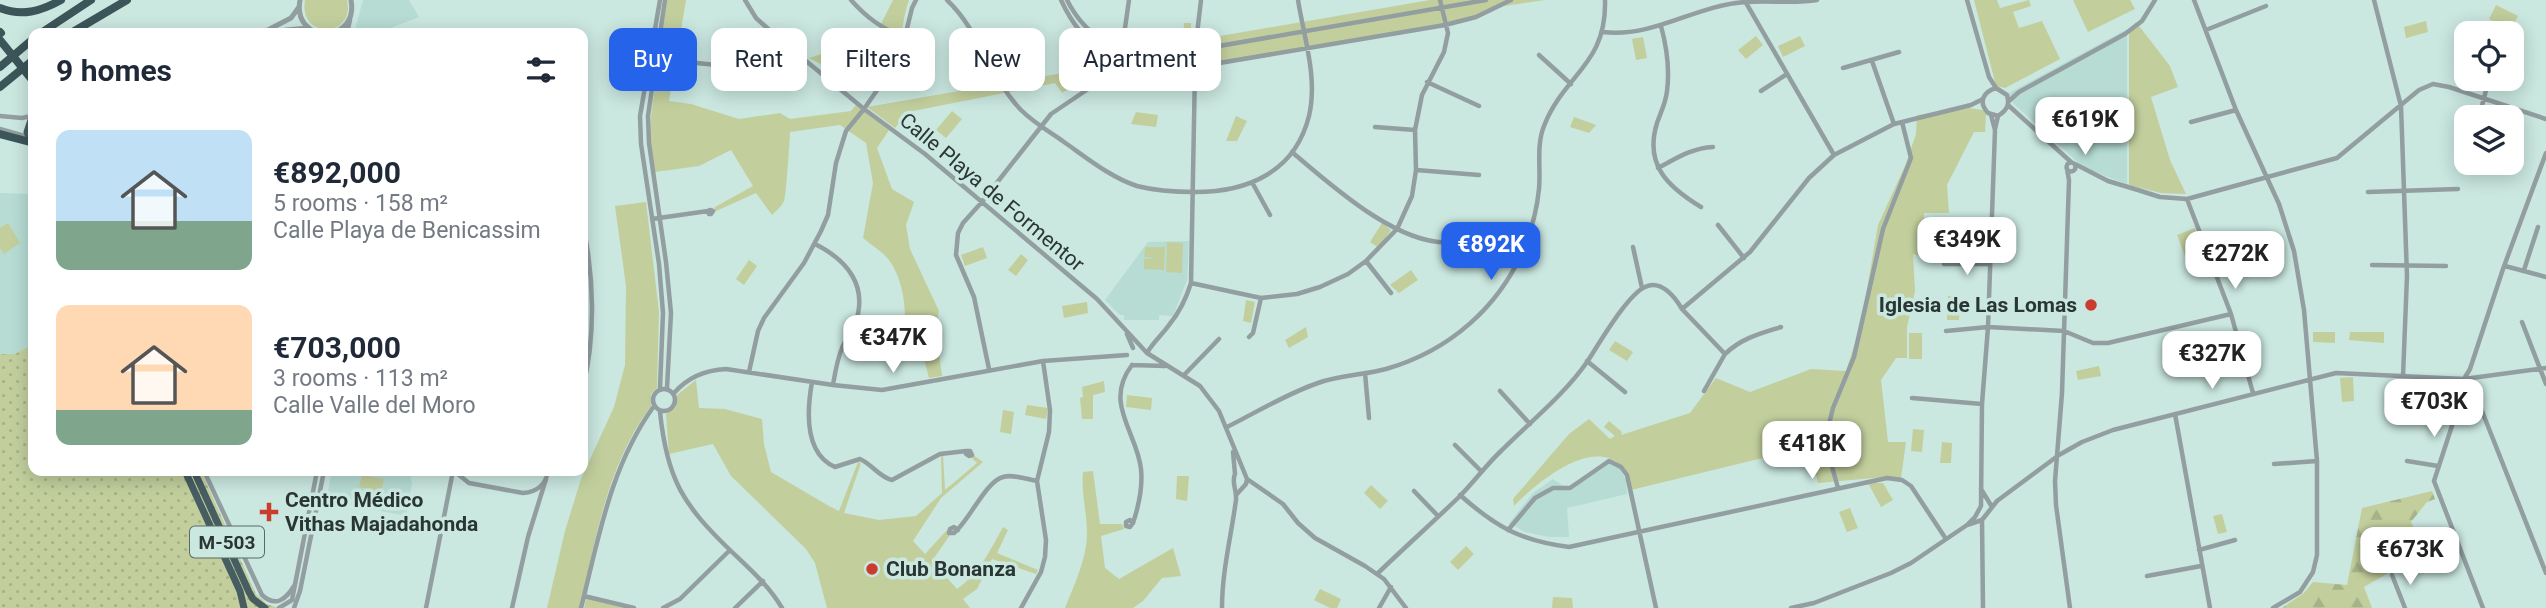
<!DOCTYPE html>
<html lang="en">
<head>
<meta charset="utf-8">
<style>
	:root { --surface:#fff; --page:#f6f6f7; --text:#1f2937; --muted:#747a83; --accent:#2563eb }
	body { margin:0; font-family:Roboto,sans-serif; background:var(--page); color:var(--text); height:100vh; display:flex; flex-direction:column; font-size:26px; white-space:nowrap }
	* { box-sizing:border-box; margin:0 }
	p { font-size:23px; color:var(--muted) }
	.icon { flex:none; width:38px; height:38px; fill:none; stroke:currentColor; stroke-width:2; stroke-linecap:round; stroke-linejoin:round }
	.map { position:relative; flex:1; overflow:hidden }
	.sheet { position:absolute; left:28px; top:28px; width:560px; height:448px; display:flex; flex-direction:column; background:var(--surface); border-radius:14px; box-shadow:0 4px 18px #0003 }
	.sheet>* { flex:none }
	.hud { position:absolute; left:609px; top:28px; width:665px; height:63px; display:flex; gap:14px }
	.controls { position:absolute; left:2454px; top:21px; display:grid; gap:14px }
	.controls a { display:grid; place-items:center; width:70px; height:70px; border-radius:14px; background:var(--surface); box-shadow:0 4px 18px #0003; font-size:35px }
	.price { position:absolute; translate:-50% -60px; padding:0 16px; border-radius:14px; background:#fff; color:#222; font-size:23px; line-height:46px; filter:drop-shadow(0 2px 4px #0008) }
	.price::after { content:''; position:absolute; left:50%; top:42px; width:21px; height:16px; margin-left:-10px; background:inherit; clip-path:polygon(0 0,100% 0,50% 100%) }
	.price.active { background:var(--accent); color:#fff }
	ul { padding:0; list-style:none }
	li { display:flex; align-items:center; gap:21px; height:175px; padding:0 28px }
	li span { display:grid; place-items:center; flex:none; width:196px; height:140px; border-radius:14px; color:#555 }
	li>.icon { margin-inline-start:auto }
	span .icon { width:84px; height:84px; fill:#fffc; stroke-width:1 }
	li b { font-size:30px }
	h2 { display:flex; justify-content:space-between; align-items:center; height:84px; padding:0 28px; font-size:30px }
	.tag { padding:0 24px; border-radius:14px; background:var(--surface); box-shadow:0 4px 18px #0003; font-size:24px; line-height:63px }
	.tag.active { background:var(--accent); color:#fff }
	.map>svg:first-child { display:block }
	.built { fill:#b6dcd3 }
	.grass { fill:url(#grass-dots) }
	.forest { fill:url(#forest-firs) }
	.green { fill:#c2cf9d }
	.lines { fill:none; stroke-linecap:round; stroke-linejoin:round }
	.minor { stroke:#929ea0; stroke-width:4.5 }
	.tertiary { stroke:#929ea0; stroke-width:5 }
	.trunk { stroke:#465e62; stroke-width:7 }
	.motorway { stroke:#3b5559; stroke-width:8 }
	.motorway-bridge { stroke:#3b5559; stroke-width:8 }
	.poi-dot { fill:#c93c2e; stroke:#cae7e0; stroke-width:2.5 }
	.labels { text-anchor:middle; stroke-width:7; stroke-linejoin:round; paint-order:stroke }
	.shield { fill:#cae7e0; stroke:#5a6b67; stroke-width:2 }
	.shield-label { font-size:19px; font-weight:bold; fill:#2a3633 }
	.street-label { font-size:21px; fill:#2a3633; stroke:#cae7e0 }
	.poi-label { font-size:21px; font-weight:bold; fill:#2a3633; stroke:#cae7e0; text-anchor:start }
</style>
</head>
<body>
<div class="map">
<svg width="2546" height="608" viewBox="0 0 2546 608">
	<defs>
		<pattern id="grass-dots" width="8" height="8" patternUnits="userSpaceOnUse" patternTransform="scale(1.75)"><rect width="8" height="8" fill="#c2cf9d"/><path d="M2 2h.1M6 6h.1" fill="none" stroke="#a7b288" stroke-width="1.8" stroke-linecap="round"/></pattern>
		<pattern id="forest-firs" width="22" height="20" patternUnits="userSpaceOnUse" patternTransform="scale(1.75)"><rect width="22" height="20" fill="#c2cf9d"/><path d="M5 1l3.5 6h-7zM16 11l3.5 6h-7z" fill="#a7b288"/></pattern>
	</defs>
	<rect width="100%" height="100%" fill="#cae7e0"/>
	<path class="built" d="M363,0h46l10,17 -42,16h-23z
		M2127,29v155l-43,-16 -71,-65 -4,-10z
		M0,193l33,1v150l-18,10h-15z
		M1189,241l-2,39 -14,36 -14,-1v5h-35v-5h-4l-15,-15 43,-58z
		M1610,463l10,6 6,11 1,14 -60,14 2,29h-20l-24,-5 -16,-9 24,-30 20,-14 13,9 34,-22z
		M332,471h75l3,3 2,10 -6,32 -80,-16z"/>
	<path class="grass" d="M33,344v127h168l55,123 11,10 11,4h-278v-254h15z"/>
	<path class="forest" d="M2432,491l3,8 -8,3 -16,20 7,16 -29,17 1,17 -26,15 8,21h-90l22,-15 9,-11 34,3 15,-77z"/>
	<path class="green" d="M305,0h42c9,38 -49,40 -42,0z
		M667,0h19l-17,101 22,3 48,15 41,-6 10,6 61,-8 5,-6 33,25 -12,18 15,41 22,13 -8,23 4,24 29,62 -3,20 6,45 -13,2 -11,-43 -14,-4c3,-22 -1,-52 -15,-71 -6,-8 -18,-15 -26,-22l10,-55 -7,-40 -26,-18 -50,7c0,6 -4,65 -6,69 -2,5 -8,10 -12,14l-16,-22 -42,19 1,-5 38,-21 -22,-36 -32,16 -44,6 -5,-33 1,-23z
		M893,0h16c-6,16 -6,33 -12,49 -5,16 -17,28 -27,41l-61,-32 43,-14 27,-16z
		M1430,0h115l-41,6 -24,10 -32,9 -252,44 -31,3 -27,-3 -46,7 -30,17 -7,-10 -147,29 -13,16 -28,-21 92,-16 -8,-17 8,-4 9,18 -1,2 113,-20 18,-19 15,9 8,-17 32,4 36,-6 -6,-2 1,-16h7v18z
		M1974,0h23l3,8 29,-8 2,6 -18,6 6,16 23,-7 18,38 -55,29 -9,-2z
		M2073,0h57l5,9 -47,23z
		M2496,5l22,11 -7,14 -22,-11z
		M2426,21l2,11 -22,6 -2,-11z
		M2136,22l34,44 8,21 -27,10 19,63 16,34 -25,-1 -32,-8v-156z
		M1756,36l7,9 -17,14 -8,-9z
		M1800,36l5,10 -22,11 -5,-11z
		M1643,37l4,21 -11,2 -4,-21z
		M1969,108l14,2 3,4 -1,18h-11l-27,53 2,28h-25v38l15,5 -1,4 -25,-6 2,37 -8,36v31h-11l-15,22 7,62h18l-5,36 -16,-1 -67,6 -11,-43 -29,7 1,7 -148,36c-3,-7 -5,-20 -11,-25 -30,-28 -86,20 -106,41l-1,-7 56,-65 20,-15 21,20 5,-3 -11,-9 5,-6 13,11 -1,3 69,-22 26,-35 34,14 61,-23 35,2 15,-47 17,-99 27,-59 11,-32 1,-19z
		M952,111l10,8 -16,19 -10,-8z
		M1136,112l22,3 -2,12 -25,-3z
		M1236,116l11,5 -10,20h-11z
		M1574,117l22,8 -7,8 -19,-6z
		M646,202l13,110 -2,76 -6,6v12c-44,59 -55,132 -71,202h-33l18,-77 16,-52 33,-72 11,-42 1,-79 -11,-80z
		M1466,222h13v20h-13z
		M8,223l12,20 -16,11 -4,-6v-20z
		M1382,223l9,7 -12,18 -9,-6z
		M1963,223l2,21 -9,1 -2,-21z
		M2195,228l11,29 -18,7 -11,-29z
		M1167,242l16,1 -1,30 -16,-1z
		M983,247l4,11 -22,8 -4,-11z
		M1145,247h20l-1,23 -20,-1v-10l12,-1 -12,-1z
		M1021,254l7,6 -12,16 -8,-6z
		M749,260l8,6 -13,19 -8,-6z
		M1411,270l7,10 -19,13 -9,-8z
		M1948,296l12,1 -1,23h-12z
		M1246,300l9,2 -4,21 -8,-2z
		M1087,302l1,11 -24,5 -2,-12z
		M1306,327l2,10 -19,11 -4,-8z
		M2313,332h22v11l-22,-1z
		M2350,332h34v11l-35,-3z
		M1909,333h13v26h-13z
		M1615,341l18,11 -6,9 -18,-11z
		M2239,357l3,12 -23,6 -3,-12z
		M2185,360l2,9 -21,5 -3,-10z
		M2099,366l2,10 -23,4 -2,-9z
		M2353,377l1,24 -12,1 -2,-24z
		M696,380l3,28 26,1 37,10 2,25 7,28 58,34 10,5 19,-49 3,1 -17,50 35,7 37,-4 26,-23 -1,-37 2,-1 2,35 32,-27 -7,-7 2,-2 11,8 -42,36 -28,43 12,13 22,-24 3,5 -18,26 25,28c22,-15 34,-40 46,-62l5,3 -11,23 41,17 -2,4 -44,-15 -15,30 -14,10 7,9h-143l-12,-45 -9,-14 -75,-73 -18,-32 -44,10 -3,-40 10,-7 1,-12z
		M1104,381l1,11 -12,3v24h-11l-2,-21 3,-1 -1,-10z
		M1127,395l25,3 -1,12 -25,-3z
		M1027,405l21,3 -2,11 -21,-4z
		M1003,410l11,2 -3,22 -11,-2z
		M1913,429l11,1 -2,22 -11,-1z
		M1942,442l10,1 -1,20h-11z
		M1799,447l2,10 -19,5 -2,-10z
		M1093,471l7,53h22l2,5 -23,7 4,32 14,11 54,-31 8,28 -19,2 -19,23 -10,7h-68c9,-22 22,-50 22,-75 0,-21 -6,-40 -4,-61z
		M362,475l22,4 -3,13 -22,-5z
		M1177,476h12l-2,25 -11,-2z
		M1868,483h15l10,17 -12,7z
		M1371,485l17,16 -8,8 -16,-16z
		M1850,508l8,20 -11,4 -8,-20z
		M2222,514l5,18 -9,2 -5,-18z
		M1466,546l8,8 -16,16 -8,-8z
		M1320,589l21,10 -4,9h-7l-16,-8z
		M1553,597l19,1 1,10h-21z
		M586,598l39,10h-41z"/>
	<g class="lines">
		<path class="minor" d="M665,0l-17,116 1,27 17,119 5,51 -4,75
			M745,0l11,18 20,18 88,73 61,45 172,145 50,54 53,33 19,25 28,68 36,25 15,19 17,15 50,28 19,13 22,29
			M851,0c16,18 31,29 54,37
			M947,0c33,31 43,78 74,110 13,13 29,22 43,32 23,16 46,35 73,44 19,5 39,6 58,6 53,0 100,-20 114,-76 9,-38 -5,-78 -11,-116
			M1061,0c22,48 54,66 105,72l279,-47 31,-8 35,-17
			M1067,0c19,38 53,55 94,56l325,-56
			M1967,0l22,77 7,11
			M2194,0l42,110 43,94 15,47 10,59 13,151v94l-4,17 -13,20 -27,16
			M2374,0l27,106 6,170 -4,100
			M1745,1l89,154
			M1661,26c6,22 9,42 6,65 -1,11 -6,21 -10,32 -13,42 11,64 44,84
			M2206,30l60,-24
			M1603,32c52,6 92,-27 143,-30 24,-2 48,2 71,-2
			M347,33l3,-13
			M1195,51l6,-51
			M1198,51l5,7 -2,8
			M1189,53l-2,8 4,7
			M1539,55l32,29
			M656,59l81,8 8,4
			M1872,61l22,63
			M1843,68l56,-16
			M1427,82l52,24
			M1761,91l26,-17
			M2009,101l10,-9 106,-58 17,-13 13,-21
			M2008,105l63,57
			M0,116l22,2 9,-2
			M2479,117l10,-38
			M2191,122l45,-12
			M1375,127l40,3
			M0,129l28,8
			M1995,129l3,-13c9,-6 12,-11 9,-21l-11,-7c-13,4 -18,14 -8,25l10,3
			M1292,152c39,33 108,96 161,90
			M2066.5 167a4.5 4.5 0 1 1 9 0a4.5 4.5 0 1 1-9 0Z
			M2075,164l33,17 30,9 22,7 27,2 150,-41 82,-68 14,-6 16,3 97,32
			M1658,168c19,-10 34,-20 55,-21
			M2067,169l2,11 -7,213 -7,88 1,24 14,103
			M1416,170l63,5
			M1253,184l17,31
			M2368,192l90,-3
			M2187,199l44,115 22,79
			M710,210l3,1 -2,3h-2l-1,-3z
			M652,219l56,-8
			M583,225c11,51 13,111 0,162
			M1718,225l26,33
			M815,244c32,16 54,42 40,80 -3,8 -9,15 -13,24 -5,12 -7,25 -9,37
			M1633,247l9,41
			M1366,261l25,32
			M1944,264h46
			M2372,265l74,1
			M2505,266l41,11
			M2524,270l14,-43
			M1191,283l70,15 36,-4 23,-7 28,-13 18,-13 31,-32 15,-33 4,-26 -1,-40 7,-35 22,-43 4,-19 -8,-33
			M1682,309l43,45c17,-16 34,-20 56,-27
			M2522,322l24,62
			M1946,331l42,-4 76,4 29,12h15l123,-29
			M1127,334l6,14
			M1249,337l4,-4 8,-35
			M1147,353c6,-11 15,-18 22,-28 10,-12 17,-26 22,-42l4,-215
			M1587,361l38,31
			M1132,365c-29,38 5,67 9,104 2,19 -2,36 -8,54l-3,-3 -4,2v4l4,1 3,-4
			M1132,365l33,1
			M989,369l-15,-72 -18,-42 2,-22 5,-10 18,-20 70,-89 49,-33 12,-14 12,-32 5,-35
			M749,372l9,-41 6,-13 40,-55 17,-32 7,-16 8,-52 10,-32 18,-22 36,-52 12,-49 4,-8
			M1365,373l4,45
			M1184,375l35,-36
			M812,382c-5,28 -8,71 23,85l25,-8c13,6 19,18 32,21l48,-26 26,-3
			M660,388l3,-75 -4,-49 -18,-120 -1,-28 20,-116
			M653 400a11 11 0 1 1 22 0a11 11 0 1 1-22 0Z
			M1500,391l30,33
			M1704,391l21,-37
			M674,393c14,-16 31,-23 52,-24l107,16 49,5 161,-29 84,-6
			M1912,398l70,6
			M2478,401l68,172
			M660,412c7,68 23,93 72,140 18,17 37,34 50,56
			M2175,414l35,194
			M1227,427c30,-15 59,-33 91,-44 22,-8 46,-8 68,-14 63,-18 114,-62 139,-123 7,-18 12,-37 14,-57 2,-21 -3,-43 5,-63 20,-52 63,-61 61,-126
			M1455,445l26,26
			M966,451h4l2,4 -3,1 -3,-2z
			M1233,452l2,22
			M2407,461l31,5
			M2274,464l43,-3
			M204,471l58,124c14,13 24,4 32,-9
			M454,471l15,12 54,10c14,-1 23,-9 25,-22
			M1838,488l-12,-43 3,-21 4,-16 21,-51 29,-128 28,-71 -9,-36
			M1981,489l11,18
			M1414,491l24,25
			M1237,494l9,-10 1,-5
			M1460,495c36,32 61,46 109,52l318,-69 15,2 9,6 35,53
			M1981,506l1,-102 6,-77 7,-197 -4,-15
			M1982,520l1,88
			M1967,525l15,-5 15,-19 62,-46 23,-13 31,-12 223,-57 128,6 82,-11
			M958,530l-4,-3 -4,2 -1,4h5c16,-13 31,-51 49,-56 10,-3 23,2 34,4
			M1508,530l27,-32 18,-10h17l39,-27 12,6 6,8 29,133
			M2199,550l36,-10
			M1377,574c27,-26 55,-51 82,-77 15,-15 27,-32 43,-47 28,-28 62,-55 85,-88 12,-18 40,-67 58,-75 16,-8 30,10 37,22l68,-57 59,-74 25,-23 60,-31 77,-19 12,-6
			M2392,575l13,33
			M2147,576l54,-10
			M584,596l50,12
			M279,608l13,-8 25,-129
			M294,608l6,-17 24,-120
			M426,608l27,-137
			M512,608l16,-71 18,-58
			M581,608c18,-71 29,-141 73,-202
			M663,608l17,-9 50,-49
			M735,608l28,-27
			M1021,608l20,-36 4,-15 1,-17 -9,-59 12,-49 1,-22 -7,-49
			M1222,608c0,-37 9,-71 14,-108 1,-10 -5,-18 -1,-26
			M1379,608l12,-21
			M1791,608l23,-5 77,-30 20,-10 56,-38 8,-8 6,-11
			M2483,608l-49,-127 29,-89 1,-13 6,-10 33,-100 43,-116"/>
		<path class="tertiary" d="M300,0c-3,16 3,27 18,33
			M262,33l29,-15 8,-11
			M278,33l8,-3 22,-2
			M333,33c15,-6 21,-17 18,-33"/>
		<path class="trunk" d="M33,114l-6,18 6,15
			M185,471l55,120 4,17
			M194,471l55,121 4,7 12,9"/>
		<path class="motorway" d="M0,8c22,9 41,3 61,-8
			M0,32l1,1
			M41,33l50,-33
			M71,33l56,-33
			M0,67l33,-28
			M0,87l33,-27
			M0,134l30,8"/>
		<path class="motorway-bridge" d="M0,40l33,41"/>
	</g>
	<g class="poi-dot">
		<circle cx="2091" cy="305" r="7"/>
		<path d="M265.5 501.5h7v7h7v7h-7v7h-7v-7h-7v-7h7z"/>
		<circle cx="872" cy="569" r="7"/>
	</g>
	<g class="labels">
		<rect class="shield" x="190" y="526.5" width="74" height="31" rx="5"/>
		<g class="shield-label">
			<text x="227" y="549">M-503</text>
		</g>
		<g class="street-label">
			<text transform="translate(992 192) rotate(40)" y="7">Calle Playa de Formentor</text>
		</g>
		<g class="poi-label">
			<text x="2077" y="312" text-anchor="end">Iglesia de Las Lomas</text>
			<text x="285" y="507">Centro Médico<tspan x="285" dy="24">Vithas Majadahonda</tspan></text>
			<text x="886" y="576">Club Bonanza</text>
		</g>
	</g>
</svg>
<div class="controls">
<a><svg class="icon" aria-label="locate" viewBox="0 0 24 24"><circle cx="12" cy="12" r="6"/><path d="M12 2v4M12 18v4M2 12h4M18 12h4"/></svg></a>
<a><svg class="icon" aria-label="layers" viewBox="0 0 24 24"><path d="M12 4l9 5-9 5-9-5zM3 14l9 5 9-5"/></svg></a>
</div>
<b class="price" style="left:2085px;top:157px">€619K</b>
<b class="price" style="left:1967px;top:277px">€349K</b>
<b class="price active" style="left:1491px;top:282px">€892K</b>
<b class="price" style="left:2235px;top:291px">€272K</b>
<b class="price" style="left:893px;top:375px">€347K</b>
<b class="price" style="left:2212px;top:391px">€327K</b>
<b class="price" style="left:2434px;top:439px">€703K</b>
<b class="price" style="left:1812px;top:481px">€418K</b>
<b class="price" style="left:2410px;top:587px">€673K</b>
<div class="hud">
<a class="tag active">Buy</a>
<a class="tag">Rent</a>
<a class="tag">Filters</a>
<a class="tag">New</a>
<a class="tag">Apartment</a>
</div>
<section class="sheet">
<h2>9 homes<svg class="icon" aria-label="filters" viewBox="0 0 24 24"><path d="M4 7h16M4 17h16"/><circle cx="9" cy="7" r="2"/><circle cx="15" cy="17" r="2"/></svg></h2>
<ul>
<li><span style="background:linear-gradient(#bfe0f5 65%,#7fa58c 0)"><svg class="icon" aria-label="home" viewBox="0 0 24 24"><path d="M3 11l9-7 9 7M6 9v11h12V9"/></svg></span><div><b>€892,000</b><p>5 rooms · 158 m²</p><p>Calle Playa de Benicassim</p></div></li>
<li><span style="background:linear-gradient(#ffd9b3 75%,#7fa58c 0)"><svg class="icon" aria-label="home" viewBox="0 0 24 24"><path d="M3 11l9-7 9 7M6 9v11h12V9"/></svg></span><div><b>€703,000</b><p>3 rooms · 113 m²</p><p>Calle Valle del Moro</p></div></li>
</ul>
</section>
</div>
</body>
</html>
